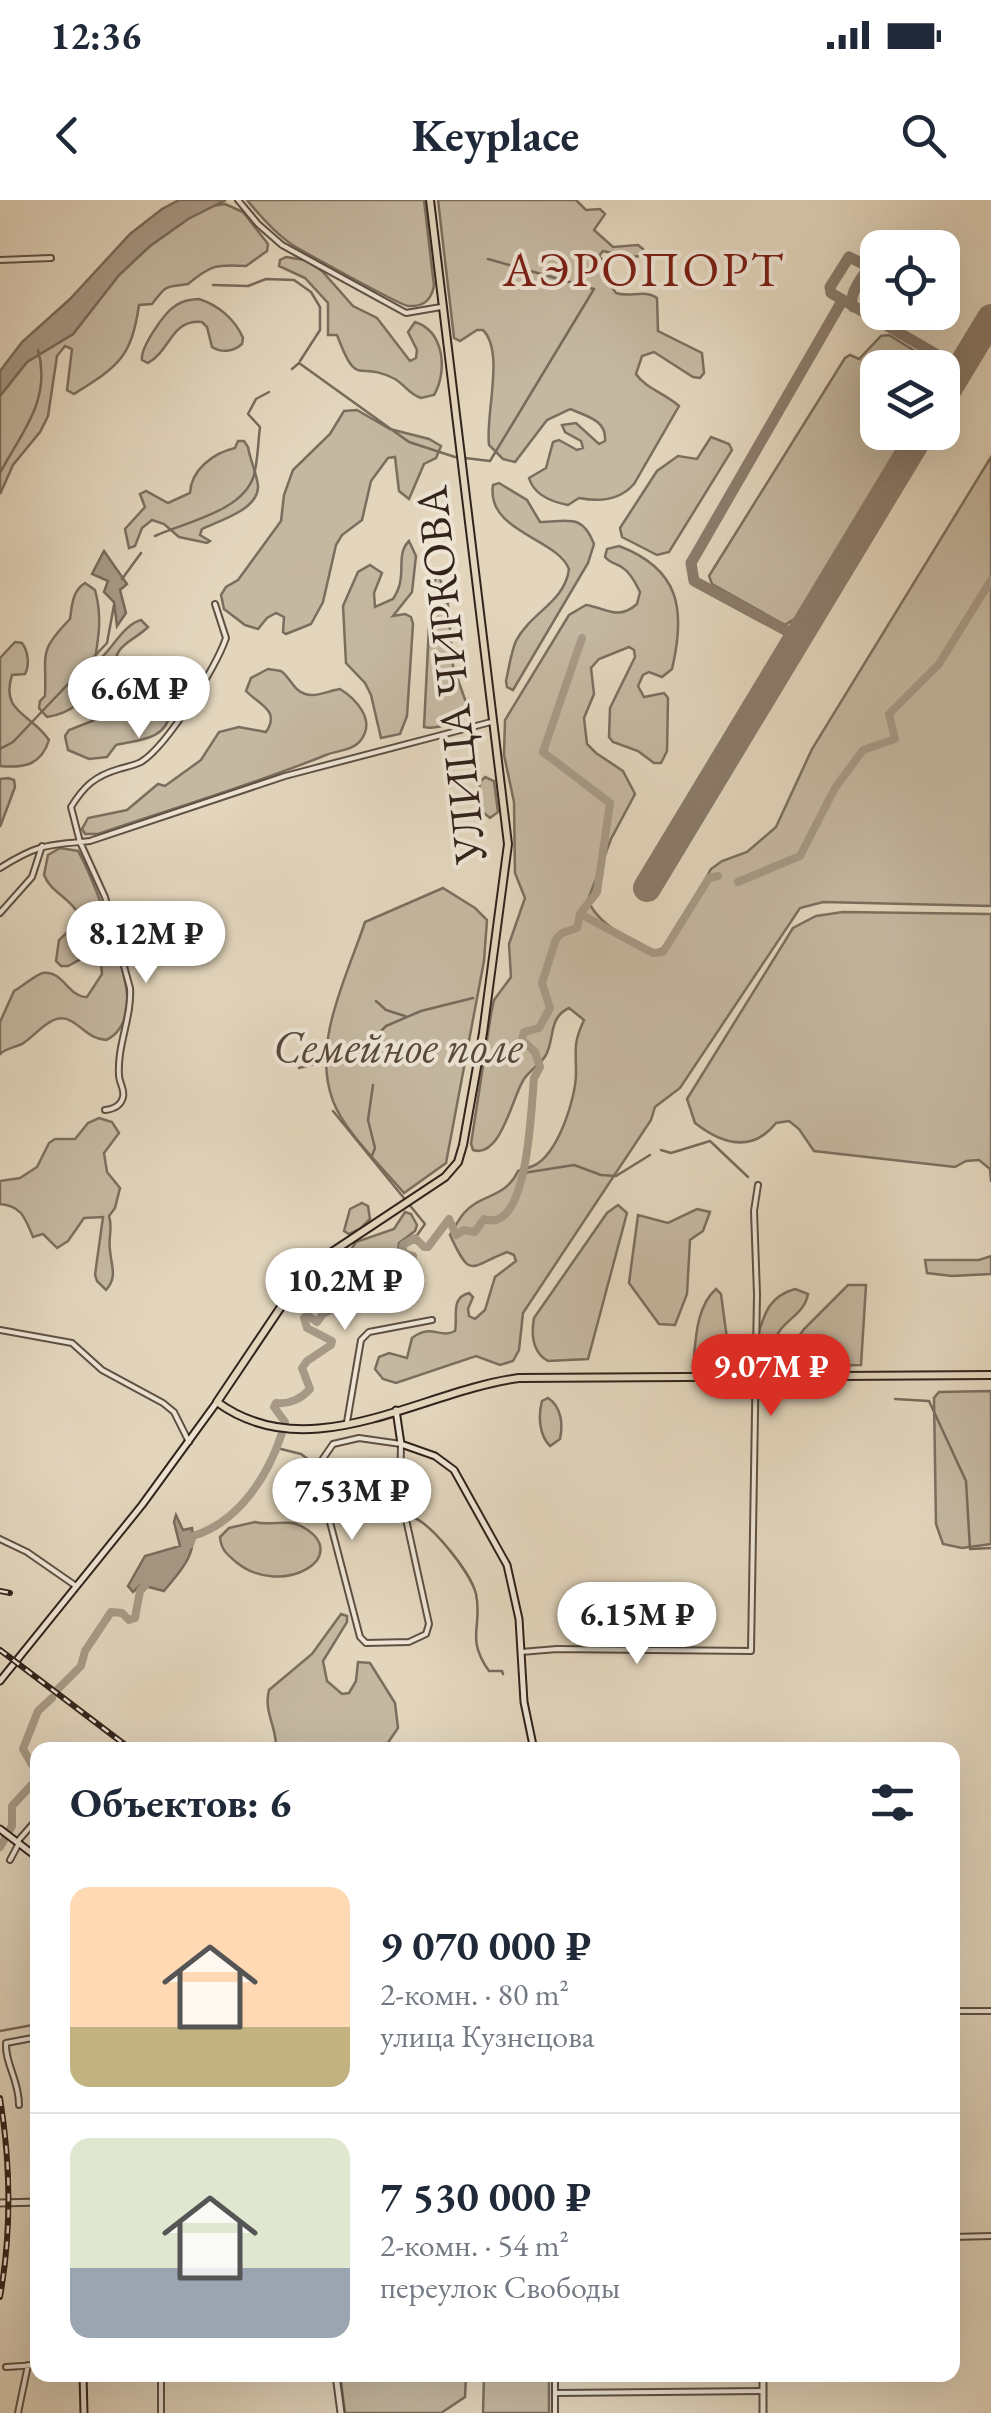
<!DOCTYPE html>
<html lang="ru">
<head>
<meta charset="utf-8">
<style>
	:root { --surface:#fff; --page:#f6f6f7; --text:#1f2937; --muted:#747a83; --line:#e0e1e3; --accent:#d93025 }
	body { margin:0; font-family:"EB Garamond",serif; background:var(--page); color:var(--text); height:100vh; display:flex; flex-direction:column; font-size:38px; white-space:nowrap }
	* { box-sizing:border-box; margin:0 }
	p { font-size:32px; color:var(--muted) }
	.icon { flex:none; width:55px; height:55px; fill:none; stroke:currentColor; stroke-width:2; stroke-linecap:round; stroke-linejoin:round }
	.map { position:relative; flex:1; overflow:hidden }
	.panel { position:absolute; left:30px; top:1542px; width:930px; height:640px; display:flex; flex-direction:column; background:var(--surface); border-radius:20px; box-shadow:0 10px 40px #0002 }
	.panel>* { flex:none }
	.tools { position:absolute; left:860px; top:30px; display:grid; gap:20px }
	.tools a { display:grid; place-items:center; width:100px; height:100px; border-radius:20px; background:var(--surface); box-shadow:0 10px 40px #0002; font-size:50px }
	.price { position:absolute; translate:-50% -85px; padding:0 22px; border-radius:35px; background:#fff; color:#222; font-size:32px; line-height:65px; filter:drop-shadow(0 2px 5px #0008) }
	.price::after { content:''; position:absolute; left:50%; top:60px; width:30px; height:22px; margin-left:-15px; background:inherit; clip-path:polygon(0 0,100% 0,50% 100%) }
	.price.on { background:var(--accent); color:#fff }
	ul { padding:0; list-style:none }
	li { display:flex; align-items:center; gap:30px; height:250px; padding:0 40px }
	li+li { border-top:2px solid var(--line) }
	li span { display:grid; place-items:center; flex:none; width:280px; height:200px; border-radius:20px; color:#555 }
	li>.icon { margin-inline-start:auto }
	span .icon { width:120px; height:120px; fill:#fffc; stroke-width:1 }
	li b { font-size:42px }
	h2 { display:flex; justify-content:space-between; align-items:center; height:120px; padding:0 40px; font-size:42px }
	.status { display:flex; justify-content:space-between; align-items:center; height:70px; padding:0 50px; background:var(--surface); direction:ltr }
	.status svg { height:28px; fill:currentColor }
	header { display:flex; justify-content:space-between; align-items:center; height:130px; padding:0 40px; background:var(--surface); font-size:45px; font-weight:700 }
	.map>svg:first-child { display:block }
	.green { fill:#c5b8a1; stroke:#7c6e5e; stroke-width:2.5 }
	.water { fill:#a79986; stroke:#796a5b; stroke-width:2.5 }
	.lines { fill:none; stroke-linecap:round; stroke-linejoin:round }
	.stream { stroke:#796a5b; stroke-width:2.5 }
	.river { stroke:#a79986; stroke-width:8 }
	.taxiway { stroke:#8b7c6c; stroke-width:11 }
	.runway { stroke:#8b7c6c; stroke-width:28 }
	.minor-casing { stroke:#5f5044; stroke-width:8 }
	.tertiary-casing { stroke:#5f5044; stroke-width:9 }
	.secondary-casing { stroke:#33231b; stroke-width:9 }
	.primary-casing { stroke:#33231b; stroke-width:10 }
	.minor { stroke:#ede4d4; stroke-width:4 }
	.tertiary { stroke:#ede4d4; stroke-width:5 }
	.secondary { stroke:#ede4d4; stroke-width:5 }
	.primary { stroke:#e3d6bd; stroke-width:6 }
	.rail-casing { stroke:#33231b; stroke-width:6 }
	.rail { stroke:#ede4d4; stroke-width:2.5; stroke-dasharray:8; stroke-linecap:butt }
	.labels { text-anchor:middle; stroke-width:8; stroke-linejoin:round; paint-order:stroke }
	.street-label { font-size:45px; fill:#33231b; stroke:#ede4d4 }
	.park-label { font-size:45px; font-style:italic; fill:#58483c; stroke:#ede4d4 }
	.neighbourhood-label { font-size:48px; letter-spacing:2.5px; fill:#7a1f14; stroke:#ede4d4 }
</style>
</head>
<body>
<div class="status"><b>12:36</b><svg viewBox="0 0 49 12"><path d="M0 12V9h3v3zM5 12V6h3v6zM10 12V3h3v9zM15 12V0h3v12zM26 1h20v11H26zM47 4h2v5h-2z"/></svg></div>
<header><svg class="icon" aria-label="back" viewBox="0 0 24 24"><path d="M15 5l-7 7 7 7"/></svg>Keyplace<svg class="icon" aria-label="search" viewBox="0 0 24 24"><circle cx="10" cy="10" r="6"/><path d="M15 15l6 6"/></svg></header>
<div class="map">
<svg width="991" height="2213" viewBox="0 0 991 2213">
	<rect width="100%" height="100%" fill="#e3d6bd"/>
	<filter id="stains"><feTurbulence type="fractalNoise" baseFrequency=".002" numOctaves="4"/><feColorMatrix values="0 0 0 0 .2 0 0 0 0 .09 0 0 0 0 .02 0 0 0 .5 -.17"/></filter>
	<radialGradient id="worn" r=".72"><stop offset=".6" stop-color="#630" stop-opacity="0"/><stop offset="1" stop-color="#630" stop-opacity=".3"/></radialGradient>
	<path class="green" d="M247,0h177l10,86c-3,14 -10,21 -26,20 -8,-1 -106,-55 -117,-62 -17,-12 -31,-28 -44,-44z
		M438,0h138l10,10 14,-1 5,5 -11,16 19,17 25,-2 5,4 -2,7 -12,1 -26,-6 -4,5 12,15 -2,12 7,10c14,5 29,-4 41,5l1,33 44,22 2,20 -4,5 -7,-1 -39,-25 -12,4 -6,18c9,14 30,20 43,32l-45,78c-14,16 -35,18 -55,14l-11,7c-16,-3 -34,-10 -39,-27l17,-10 7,-26 6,-2 18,10 6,-2 -2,-7 -16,-9 -3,-7 14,-2 23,21 6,-3c2,-21 -19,-25 -35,-32l-23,11 -32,42 -12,-3 -14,-14c-4,-30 16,-93 -6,-115h-6l-17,11 -6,-3z
		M225,4l18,8 25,32 -1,7 -21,15c-30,-2 -35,-1 -58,18 -23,4 -20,-1 -36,20l-13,1c-8,54 -21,61 -65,89l-7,-4 5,-41 -7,-3 -8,10 -9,60 -8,16 -27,33 -13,29v-98l27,-34 46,-28 46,-59 31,-29 38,-27 24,-13z
		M286,57l19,3 17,11 31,35 24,12 33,43 6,-3 1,-8 -9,-18 7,-10c29,9 33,49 19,73l-13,3c-12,-4 -16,-13 -26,-19 -38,-20 -37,12 -58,-44h-9v-32l-23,-25 -26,-12 1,-6z
		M199,99c19,6 36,20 44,39l-1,6c-9,8 -21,9 -30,3l-5,-20 -5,-5c-31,-3 -31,28 -54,41l-6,-3c-2,-12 22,-47 33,-54 8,-6 15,-6 24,-7z
		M889,135l52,32 -63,1v64l31,1 -113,185 -11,7 -73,-41 -3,-8 136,-218 5,-3 9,4 22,-23z
		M357,210l33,19 39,10 12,7 -5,12 -12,6 -15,35 -10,-8 -4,-34 -7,1 -17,23 -9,39 -20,15 -6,10 -13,57 -12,22 -25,10 -3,-2 1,-15 -8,-4 -9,5 -9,11 -13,-4 -21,-16 -3,-14 5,-8 12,-7 43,-59 3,-26 9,-25 37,-36 14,-23z
		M711,237l18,7 3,6 -63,102 -12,3 -35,-18 -2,-9 37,-57 21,-15 19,3z
		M238,241h6l4,6c2,13 9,27 10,39 1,24 -40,35 -56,43l-2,6 10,6 -3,2 -28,-6 -15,-13 -12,-4 -10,8 -7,18 -6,2 -4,-19 20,-22 -5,-13 6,-3 22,12 22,-10c1,-23 23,-40 45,-45z
		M991,257v449l-168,-4 -23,6 -120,180 -25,19 -4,13 -128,193 -4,37 -6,11 -13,4 -24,-9 -80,27 -13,-4 -8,-10 4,-12 10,-4 18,5 5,-20c19,-15 28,1 43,-7 3,-15 -5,-33 14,-38l4,4 -5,12 1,7 6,3 10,-9 10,-33 21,-16 -2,-6 -7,-3c-38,15 -36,28 -57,-17 4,-7 9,-16 14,-22 16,-19 42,-15 54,-42 5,-2 10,-3 15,-5 25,-11 43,-68 43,-93 0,-25 -3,-29 8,-53l-15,-12c-21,10 -14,30 -23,47 -6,10 -16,15 -22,24 -12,18 -23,80 -51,71l-2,-6 20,-130 3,-14 17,-23 -2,-33 16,-46 -10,-25 -1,-71 -10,-47 1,-35 64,-105 17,-10c20,3 32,16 51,-1l3,-12c-4,-8 -9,-19 -17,-24 -7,-5 -12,-4 -18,-11l2,-8 12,-3c61,23 67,64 53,123l-10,8 -13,-5 -6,3 -5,11 6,11 20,-4 4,5 -1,53 -6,12h-7l-16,-12 -25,-9 -4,-5 1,-29 25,-51 -1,-7 -5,-3 -30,12 -8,9 3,26 -10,24 3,26 9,9 27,18 12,23 -24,45 -23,61c9,24 45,43 68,51l12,-5 43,-77 11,-8 25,-9 29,-25 36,-78z
		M499,283l28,17 13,22c26,0 42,-10 54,22l-6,19 -75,127 -6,-3 -1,-6c3,-13 5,-29 10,-40 14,-28 49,-39 53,-72 -12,-31 -83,-37 -76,-84z
		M409,341l7,15 -4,36 -19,24 12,-2 6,3 2,7 -6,92 -7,18 -19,4 -10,-43 -6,-12 -19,-20 -3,-57 15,-34 12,-7 12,8 -8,20 1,14 18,-8c16,-23 1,-43 16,-58z
		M438,376l9,17 6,73 14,39c-6,16 -27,25 -43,22l7,-141z
		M85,383l10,7c7,25 4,45 0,69l4,1c14,-12 24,-35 42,-40l7,7c-16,16 -37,17 -32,46l12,5 16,21 19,3 7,10c-3,28 -32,28 -54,33l-9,12 -18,2 -21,-9 -3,-14 4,-6 36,-14 3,-15 -3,-19 -10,-2c-11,21 -23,33 -48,37l-8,-9 1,-7 5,-5c2,-43 -8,-43 25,-77 2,-13 2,-28 15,-36z
		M15,442l7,1c6,8 8,22 3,31l-13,1c-12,38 19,38 37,65 -8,26 -26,28 -49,26v-108z
		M268,469l13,2c7,5 11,14 17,19 13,11 28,1 42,-1 16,10 36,31 21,51 -8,11 -23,10 -35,15 -74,30 -152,53 -228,79h-13l-3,-5 6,-11 39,-8 31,-26 7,2 36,-26 18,-28 20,-5 27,5c15,-22 -8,-28 -20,-41l5,-13z
		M485,577l9,4 4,31 -8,6 -7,-6 -4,-29z
		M8,578l6,2 1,7 -15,40v-48z
		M60,648l18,3c16,27 54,129 49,158 -2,13 -9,26 -21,31 -17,-2 -21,-11 -35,-19 -19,-11 -35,15 -49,23 -9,4 -15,4 -22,10v-32l14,-31c7,-4 23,-17 29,-18 20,-3 25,24 44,24l15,-23 -2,-19 -6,-3 -26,14h-7l-5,-5 3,-21 14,-13 6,-12c-8,-17 -28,-22 -35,-40l4,-20z
		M443,688l32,20 12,12 -3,41 -38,202 -42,30c-22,-26 -60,-62 -71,-92 -22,-58 14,-124 32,-179z
		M843,712l148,2v268l-1,-13 -11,-9 -13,1 -11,6 -141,-16 -15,-22 -10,-8 -13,2c-24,30 -54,21 -81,0l-8,-24 106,-171 23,-12z
		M99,918l13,4 7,11 -15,20 3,19 13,16 -5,20 -6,8c4,12 -1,21 1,34 1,15 8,27 -4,40l-9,-9 -2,-6 8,-58 -19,1 -16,23 -11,7 -14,-14 -10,3c-8,-19 -11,-31 -33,-33v-23l20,-3 17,-11 12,-24 6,-4h20l13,-16z
		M362,1003l6,3 2,13 -9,9 -12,6 -5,-3 6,-22z
		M618,1005l9,8 -39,146 -40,2c-16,-9 -17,-26 -14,-43l73,-105z
		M697,1009l13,3 -7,19 -13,9 -3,54 -12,31 -16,-1 -30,-41 9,-68 30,8z
		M405,1012l6,2 6,11 -2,6 -16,12 -2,26 -5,4 -38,-13 -2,-12 4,-6 38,-13z
		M991,1056v18l-39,2 -25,-3 -2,-13h54z
		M848,1085h18l-5,80 -84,2 27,-38z
		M716,1089l5,5 7,52 15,12v7c-16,7 -38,6 -49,-9 2,-23 4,-51 22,-67z
		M795,1089l13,5c-3,17 -17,23 -27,35 -6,8 -8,15 -16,21l-9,-9c8,-25 11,-44 39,-52z
		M991,1191v153l-29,4 -19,-4 -7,-20 -2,-126 5,-6z
		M548,1198c14,9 15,27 12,41l-10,7c-11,-11 -12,-30 -8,-45z
		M255,1322c15,4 33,-3 46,4 55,29 -19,74 -65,36 -9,-8 -15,-12 -16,-25l9,-9z
		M341,1414l6,2v6l-24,39 4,20 15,13 7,-1 7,-12 2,-19 12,1 25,40 3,25 -15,22h-107c2,-21 -13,-38 -7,-60l43,-36z
		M340,2175h126l-1,22 -24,16h-96z
		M484,2175h65v38h-66z"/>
	<path class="water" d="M179,0h47l-38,19 -38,27 -31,29 -46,59 -46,28 -27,34v-25l22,-29 48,-43 60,-65 32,-25z
		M104,351l23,33 -7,6 6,23 -9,13 -3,-24 -10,-10 4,-11 -16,-7z
		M176,1315l7,15 9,-2c5,28 -12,43 -28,63l-23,-6 -8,7 -5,-6 17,-30 35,-10 -6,-24z"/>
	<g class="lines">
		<path class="stream" d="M213,85l35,1 18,-7 28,1 17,12 9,15v23l-20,31
			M292,169l7,-6 110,79 46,15
			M465,258l25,3 104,-172 -106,-30
			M0,273c21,-40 52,-73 38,-123
			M155,336c31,-14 89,-25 99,-61 4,-15 4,-33 6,-48l-12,-13 8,-15 13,-7
			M122,379l19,-26
			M0,549l13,-7 94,-99 7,-38
			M376,801l10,9 19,6
			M299,868l61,-16 26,-26 35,-15 52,-13
			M333,911l92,113 -10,14
			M661,950l10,3 39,-12 38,36
			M371,958l4,-10 -7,-28 5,-35
			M523,973l51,-8 27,10 15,1 34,-21
			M895,1199l34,2 37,80 4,68 21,-1
			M277,1248l24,6 8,6
			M326,1276l45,31 26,3
			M410,1316c21,6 61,57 66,78 7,33 -11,43 13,77h13l1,3
			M0,1831l38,-7"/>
		<path class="river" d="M738,682l62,-26 35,-68 28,-38 32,-11 -6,-25 50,-50 52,-84
			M580,714l73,39 10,-1 46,-74 9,-2
			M284,1226l1,-4 -11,-15 2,-4c13,2 26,-5 34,-14l-8,-21 5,-7 24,-16 1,-4 -25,-13 -3,-10 3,-3 10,7 6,-8 9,-5 1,-20 20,-13 4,7 18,6 -2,-3 13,-6 12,-1 5,-12 9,-1 1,-10 -10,-3v-8l12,-7 9,9h4l21,-28 7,16 8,-5 11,2 9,-13c45,16 47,-113 50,-141l6,-11 -5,-15 -13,-12 2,-8 15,-4 11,-20 -8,-25 14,-44 6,-6 15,-5 3,-14 17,-22 13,-89 -67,-51 39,-114
			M190,1344l3,-8c46,-14 75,-60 89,-103
			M58,1489l23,-23 4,-15 26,-39 11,1 7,7 6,-2 5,-27 9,-10
			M38,1575l-15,-26 15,-38 14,-13
			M0,1647l12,-21v-20l26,-28"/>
		<path class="taxiway" d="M878,71l-29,-14 -19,30 1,6 115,67 11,1 11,-5
			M878,90l-3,10 6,22
			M853,107c-5,-12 7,-26 13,-36l7,-3
			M946,160l6,8 2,12
			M798,437l-104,-56 -3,-18 151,-262"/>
		<path class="runway" d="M942,199l49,-81
			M647,688l275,-456"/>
		<g class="minor-casing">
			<path id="minor" d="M238,0l20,24 24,21 124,68 35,-6
				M0,60l51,-2
				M0,668c38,-24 47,-23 90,-27l195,-65 206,-54
				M0,713l32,-36 10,-31
				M105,910c9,-1 16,-4 18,-13 2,-8 -4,-14 -4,-22 -2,-30 13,-58 11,-87l-25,-91 -25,-55 -9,-35c13,-21 24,-31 48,-38 7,-2 16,-4 22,-7 26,-16 75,-95 85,-124l-11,-34
				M0,1130l72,13 30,27 61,33 11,9 15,30
				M347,1222l14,-82 8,-8 63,-12
				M359,1238l42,6 -1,48 29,132 -3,10 -17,8 -43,1 -6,-6 -35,-134 -16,-24 24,-35z
				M0,1339l27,13 49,34
				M521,1452l36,-3 194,2 6,-357 -3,-83 4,-26
				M17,1642l21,-24
				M10,1660l9,-17
				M952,1811h39
				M19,1905c0,-26 -14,-40 -13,-62l32,-6
				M952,2037l39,-1
				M6,2167l32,-2
				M161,2175v38
				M555,2193l208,-2
				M18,2213l10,-48
				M555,2213v-38"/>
		</g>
		<g class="tertiary-casing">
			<path id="tertiary" d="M0,2003l38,-1
				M336,2175l5,38
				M763,2175v38"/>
		</g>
		<g class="secondary-casing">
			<path id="secondary" d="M396,1210l5,34 34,12 19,14 53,95 12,54 5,83 10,48
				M0,1481l142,-176 75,-103
				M0,1629l38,29
				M83,2175l1,38"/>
		</g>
		<g class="primary-casing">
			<path id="primary" d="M430,0l78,644 -25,189 -20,112 -5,17 -13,15 -131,87 -19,22 -78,116c93,68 203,-11 302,-24l472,-3"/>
		</g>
		<use href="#minor" class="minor"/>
		<use href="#tertiary" class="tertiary"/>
		<use href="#secondary" class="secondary"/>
		<use href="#primary" class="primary"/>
		<g class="rail-casing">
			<path id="rail" d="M0,1391l10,2
				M0,1450l132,100
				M0,1898c11,68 12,131 0,199"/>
		</g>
		<use href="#rail" class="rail"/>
	</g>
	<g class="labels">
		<g class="street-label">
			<text transform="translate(450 475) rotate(-96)" y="16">УЛИЦА ЧИРКОВА</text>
		</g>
		<g class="park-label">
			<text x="398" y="862">Семейное поле</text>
		</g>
		<g class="neighbourhood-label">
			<text x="644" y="86">АЭРОПОРТ</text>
		</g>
	</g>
	<rect width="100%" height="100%" filter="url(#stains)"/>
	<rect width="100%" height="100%" fill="url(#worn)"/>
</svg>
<div class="tools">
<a><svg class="icon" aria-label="locate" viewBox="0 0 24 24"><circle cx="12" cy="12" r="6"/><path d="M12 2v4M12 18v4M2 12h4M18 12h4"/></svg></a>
<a><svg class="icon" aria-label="layers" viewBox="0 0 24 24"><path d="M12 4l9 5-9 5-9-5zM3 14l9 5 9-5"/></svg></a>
</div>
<b class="price" style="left:139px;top:541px">6.6M ₽</b>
<b class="price" style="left:146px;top:786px">8.12M ₽</b>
<b class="price" style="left:345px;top:1133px">10.2M ₽</b>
<b class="price on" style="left:771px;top:1219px">9.07M ₽</b>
<b class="price" style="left:352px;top:1343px">7.53M ₽</b>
<b class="price" style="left:637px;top:1467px">6.15M ₽</b>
<section class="panel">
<h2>Объектов: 6<svg class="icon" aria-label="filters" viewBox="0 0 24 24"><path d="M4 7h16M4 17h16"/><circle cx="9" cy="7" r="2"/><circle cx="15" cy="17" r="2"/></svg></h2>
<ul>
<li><span style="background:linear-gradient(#ffd9b3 70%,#c2b280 0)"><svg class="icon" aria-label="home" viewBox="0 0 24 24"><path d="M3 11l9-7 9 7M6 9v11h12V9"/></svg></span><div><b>9 070 000 ₽</b><p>2-комн. · 80 m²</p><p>улица Кузнецова</p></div></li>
<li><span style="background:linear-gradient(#dfe7d0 65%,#9aa5b1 0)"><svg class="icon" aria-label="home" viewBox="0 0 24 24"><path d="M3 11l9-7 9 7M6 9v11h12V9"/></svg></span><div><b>7 530 000 ₽</b><p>2-комн. · 54 m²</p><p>переулок Свободы</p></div></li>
</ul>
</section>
</div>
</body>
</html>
